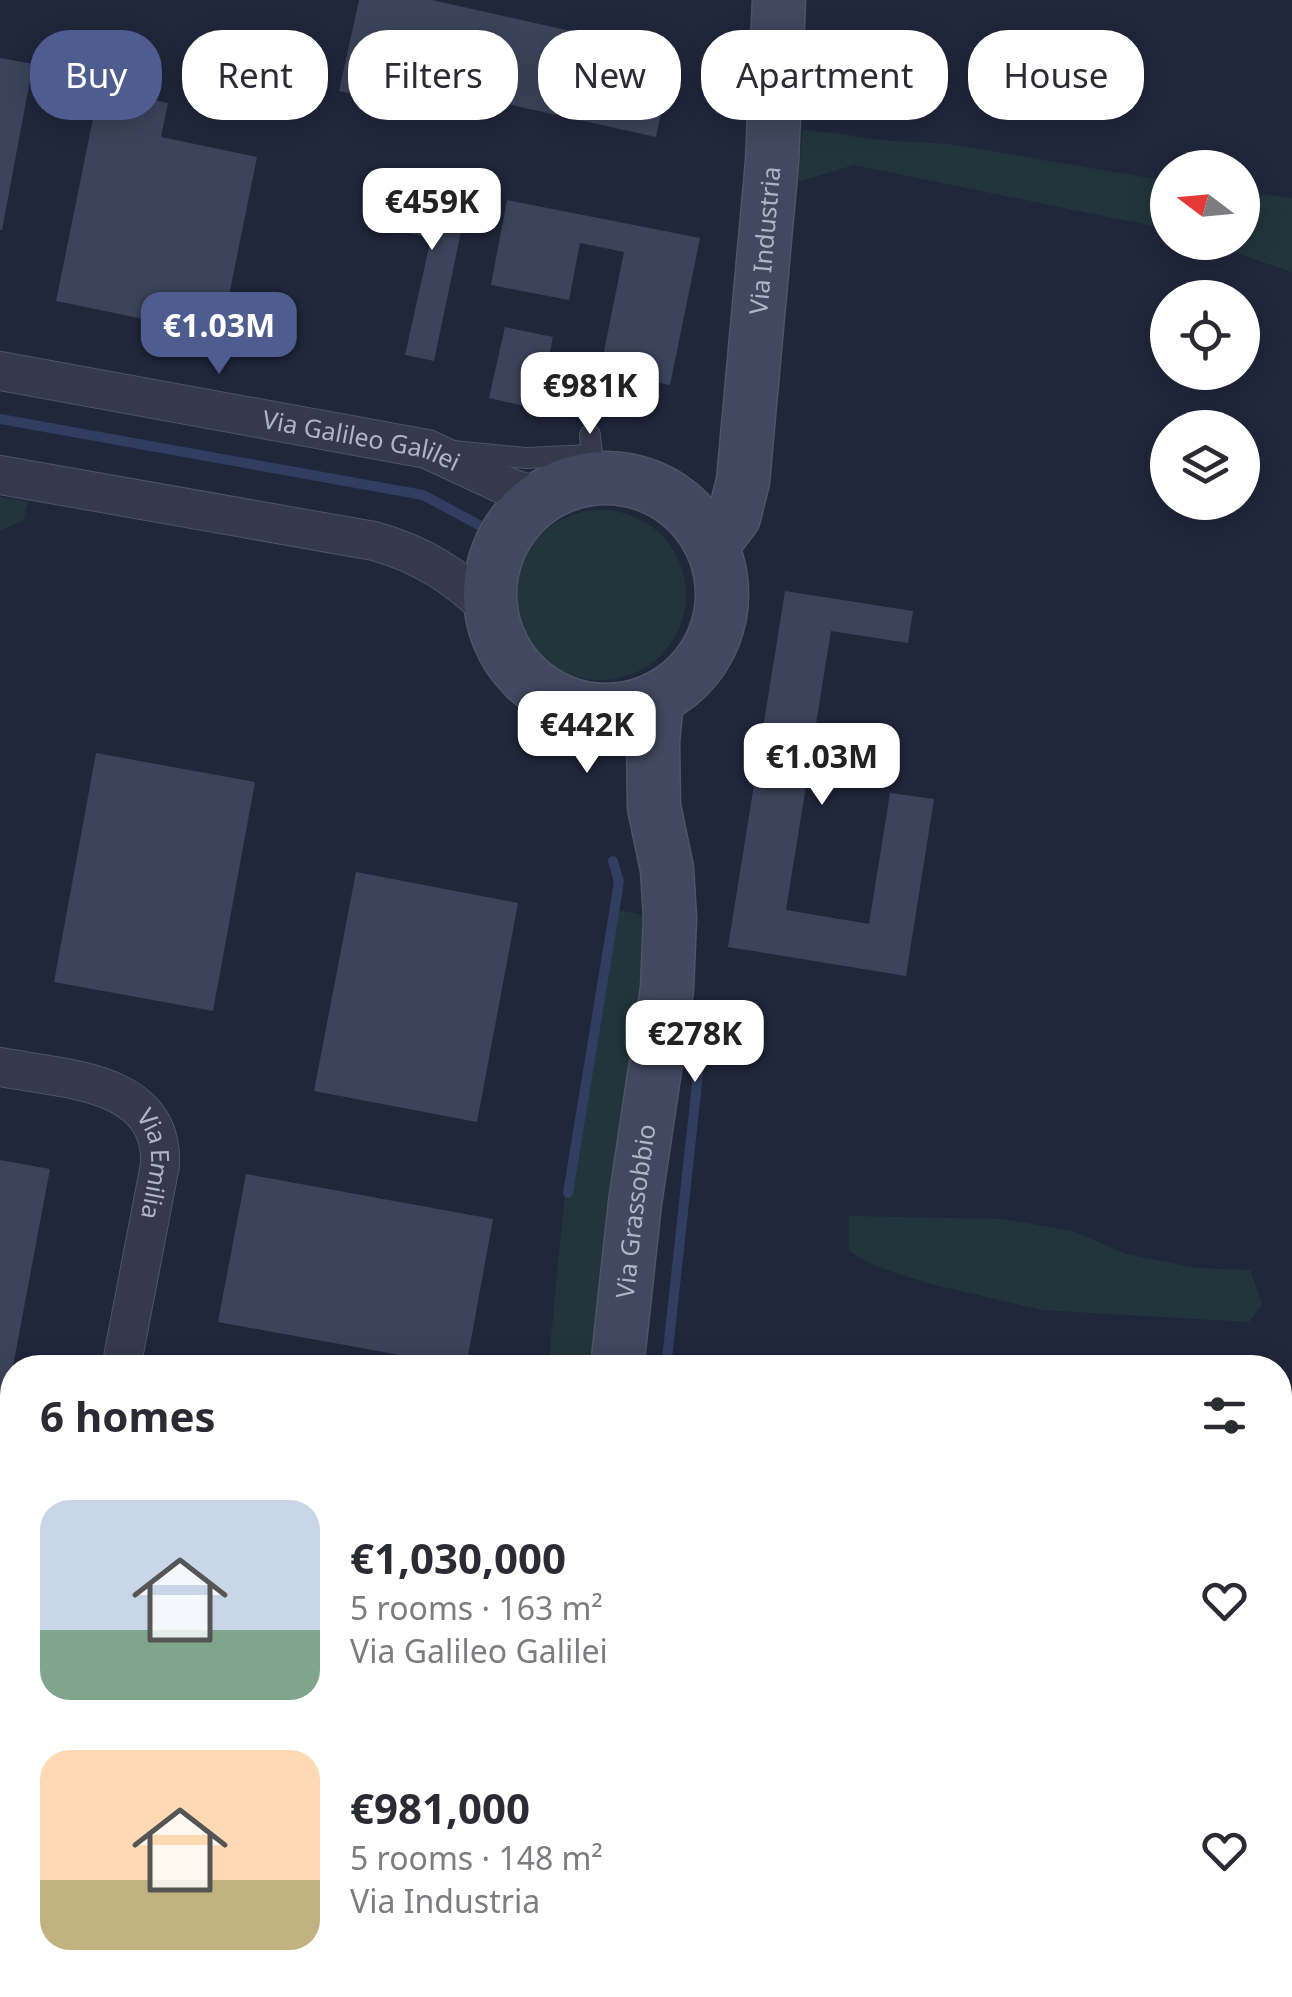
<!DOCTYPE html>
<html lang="en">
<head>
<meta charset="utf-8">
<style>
	:root { --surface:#fff; --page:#f2f2f3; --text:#2b2b33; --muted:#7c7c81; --accent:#4f5c8f }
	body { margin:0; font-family:"Noto Sans",sans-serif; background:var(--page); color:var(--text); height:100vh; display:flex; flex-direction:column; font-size:38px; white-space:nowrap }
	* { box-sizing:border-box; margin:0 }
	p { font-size:32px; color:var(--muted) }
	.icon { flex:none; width:55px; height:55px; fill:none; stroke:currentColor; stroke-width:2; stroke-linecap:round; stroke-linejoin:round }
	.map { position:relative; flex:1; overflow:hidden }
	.panel { position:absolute; left:0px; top:1355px; width:1292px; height:642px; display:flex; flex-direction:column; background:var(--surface); border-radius:40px 40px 0 0; box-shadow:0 5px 25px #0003 }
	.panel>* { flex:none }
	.top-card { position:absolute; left:30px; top:30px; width:1232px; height:90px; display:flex; gap:20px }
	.needle { width:65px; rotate:286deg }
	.controls { position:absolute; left:1150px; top:150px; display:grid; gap:20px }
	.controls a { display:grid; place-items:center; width:110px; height:110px; border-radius:50%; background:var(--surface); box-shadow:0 5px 25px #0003; font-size:50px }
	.price { position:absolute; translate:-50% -85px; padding:0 22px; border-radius:20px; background:#fff; color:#222; font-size:32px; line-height:65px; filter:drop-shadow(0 2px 5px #0008) }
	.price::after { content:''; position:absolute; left:50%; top:60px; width:30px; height:22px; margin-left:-15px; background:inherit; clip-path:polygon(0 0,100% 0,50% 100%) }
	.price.on { background:var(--accent); color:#fff }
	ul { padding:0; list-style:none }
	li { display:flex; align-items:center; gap:30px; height:250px; padding:0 40px }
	li span { display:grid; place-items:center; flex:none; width:280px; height:200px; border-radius:30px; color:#555 }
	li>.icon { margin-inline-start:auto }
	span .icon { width:120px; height:120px; fill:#fffc; stroke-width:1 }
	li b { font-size:42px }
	h2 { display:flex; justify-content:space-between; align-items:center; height:120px; padding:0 40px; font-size:42px }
	.pill { padding:0 35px; border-radius:40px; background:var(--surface); box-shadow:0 5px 25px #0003; font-size:35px; line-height:90px }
	.pill.on { background:var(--accent); color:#fff }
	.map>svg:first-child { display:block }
	.green { fill:#22353c }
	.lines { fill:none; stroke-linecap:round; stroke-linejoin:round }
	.stream { stroke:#313d61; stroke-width:10 }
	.building { fill:#3c445b }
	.lane-casing { stroke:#4f5466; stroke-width:22 }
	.street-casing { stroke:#4f5466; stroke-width:40 }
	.secondary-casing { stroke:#4f5466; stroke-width:55 }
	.lane { stroke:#343a4b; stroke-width:20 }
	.street { stroke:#343a4b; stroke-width:38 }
	.secondary { stroke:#41485f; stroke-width:52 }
	.labels { text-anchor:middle; stroke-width:8; stroke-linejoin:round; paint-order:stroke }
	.street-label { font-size:25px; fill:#afb4c7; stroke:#191f30 }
</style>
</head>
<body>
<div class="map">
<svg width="1292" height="1997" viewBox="0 0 1292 1997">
	<rect width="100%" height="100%" fill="#20273b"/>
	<path class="green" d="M803,129l76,11 69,4 219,37v48l-313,-64 -56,17z
		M1243,192l49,6v74l-85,-29 35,-1z
		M0,497l28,5 -5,19 -23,9z
		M516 595a85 85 0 1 1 170 0a85 85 0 1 1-170 0Z
		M614,909l36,8 -43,450 -59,1 18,-185z
		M849,1216l154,3 70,12 53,23 71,14 53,2 12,34 -13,18 -208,-12 -114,-27 -52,-17 -26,-15z
		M486,1985h68l-2,12h-67z"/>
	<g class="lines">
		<path class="stream" d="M0,419l423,76 56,30
			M547,723l12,28
			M568,1193l51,-311 -6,-21
			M666,1368l39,-358
			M637,1997l1,-12"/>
	</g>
	<path class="building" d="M359,0h73l242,54 -18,83 -248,-55 -5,23 -64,-14z
		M0,58l33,6 -31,166h-2z
		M99,89l69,14 -7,34 96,20 -36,178 -165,-34z
		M405,174l65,15 -36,172 -29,-6 26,-117 -38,-8z
		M507,200l193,38 -30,147 -70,-14 24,-119 -44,-9 -11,57 -78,-15z
		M505,327l48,10 -15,72 -49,-11z
		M785,591l128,20 -5,32 -77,-12 -45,279 83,14 21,-131 44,6 -28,177 -178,-29z
		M96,753l159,29 -42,229 -159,-29z
		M356,872l162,31 -41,219 -163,-31z
		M0,1160l50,9 -48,256h-2z
		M246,1174l247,45 -27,148 -248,-45z"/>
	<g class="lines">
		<g class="lane-casing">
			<path id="lane" d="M590,435l4,43
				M453,451l73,7 65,-3"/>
		</g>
		<g class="street-casing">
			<g id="street">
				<path id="s1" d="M0,371l427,78 86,40 27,8"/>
				<path d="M0,475l374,66c47,13 82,35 116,69"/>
				<path id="s2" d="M0,1067c62,12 164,12 160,98l-39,203"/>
				<path d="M2,1997l10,-58"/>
			</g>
		</g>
		<g class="secondary-casing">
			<g id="secondary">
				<circle cx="606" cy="594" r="116"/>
				<path id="s3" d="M712,546l22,-29 9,-36 29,-319 7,-162"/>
				<path id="s4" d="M617,1368l18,-165 32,-214 3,-71 -3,-49 -13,-62 -1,-65 4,-43"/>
				<path d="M563,1997l2,-12"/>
			</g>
		</g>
		<use href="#lane" class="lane"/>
		<use href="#street" class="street"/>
		<use href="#secondary" class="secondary"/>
	</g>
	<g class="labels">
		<g class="street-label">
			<text dy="9" stroke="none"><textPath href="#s3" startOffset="315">Via Industria</textPath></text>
			<text dy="9" stroke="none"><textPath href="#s1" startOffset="368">Via Galileo Galilei</textPath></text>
			<text dy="9" stroke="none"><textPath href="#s2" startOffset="208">Via Emilia</textPath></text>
			<text dy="9" stroke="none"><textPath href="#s4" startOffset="158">Via Grassobbio</textPath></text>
		</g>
	</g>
</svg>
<div class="controls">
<a><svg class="needle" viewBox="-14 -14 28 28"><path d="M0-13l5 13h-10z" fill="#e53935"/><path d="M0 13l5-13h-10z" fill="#7c7c81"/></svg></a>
<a><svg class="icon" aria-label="locate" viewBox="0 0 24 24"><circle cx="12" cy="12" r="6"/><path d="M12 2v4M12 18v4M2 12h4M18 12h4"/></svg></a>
<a><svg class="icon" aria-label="layers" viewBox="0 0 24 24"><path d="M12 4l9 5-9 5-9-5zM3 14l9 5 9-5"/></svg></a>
</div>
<b class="price" style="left:432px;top:253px">€459K</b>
<b class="price on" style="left:219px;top:377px">€1.03M</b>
<b class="price" style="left:590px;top:437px">€981K</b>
<b class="price" style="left:587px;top:776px">€442K</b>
<b class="price" style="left:822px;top:808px">€1.03M</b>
<b class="price" style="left:695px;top:1085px">€278K</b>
<div class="top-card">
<a class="pill on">Buy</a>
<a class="pill">Rent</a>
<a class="pill">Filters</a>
<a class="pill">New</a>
<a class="pill">Apartment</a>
<a class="pill">House</a>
</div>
<section class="panel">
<h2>6 homes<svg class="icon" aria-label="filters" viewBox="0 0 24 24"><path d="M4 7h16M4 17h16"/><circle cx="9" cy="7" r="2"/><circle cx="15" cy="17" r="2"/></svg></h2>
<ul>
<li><span style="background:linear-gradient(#c9d6e8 65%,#7fa58c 0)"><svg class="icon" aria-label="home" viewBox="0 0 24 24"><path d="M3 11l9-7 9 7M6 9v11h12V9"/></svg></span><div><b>€1,030,000</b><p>5 rooms · 163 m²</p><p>Via Galileo Galilei</p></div><svg class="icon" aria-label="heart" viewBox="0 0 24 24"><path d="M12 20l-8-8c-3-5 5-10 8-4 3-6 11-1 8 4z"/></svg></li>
<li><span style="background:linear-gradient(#ffd9b3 65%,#c2b280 0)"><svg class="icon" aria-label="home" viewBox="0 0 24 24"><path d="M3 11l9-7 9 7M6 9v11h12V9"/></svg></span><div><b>€981,000</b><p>5 rooms · 148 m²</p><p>Via Industria</p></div><svg class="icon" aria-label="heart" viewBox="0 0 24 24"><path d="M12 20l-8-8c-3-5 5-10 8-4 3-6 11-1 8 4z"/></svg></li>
</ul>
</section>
</div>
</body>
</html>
